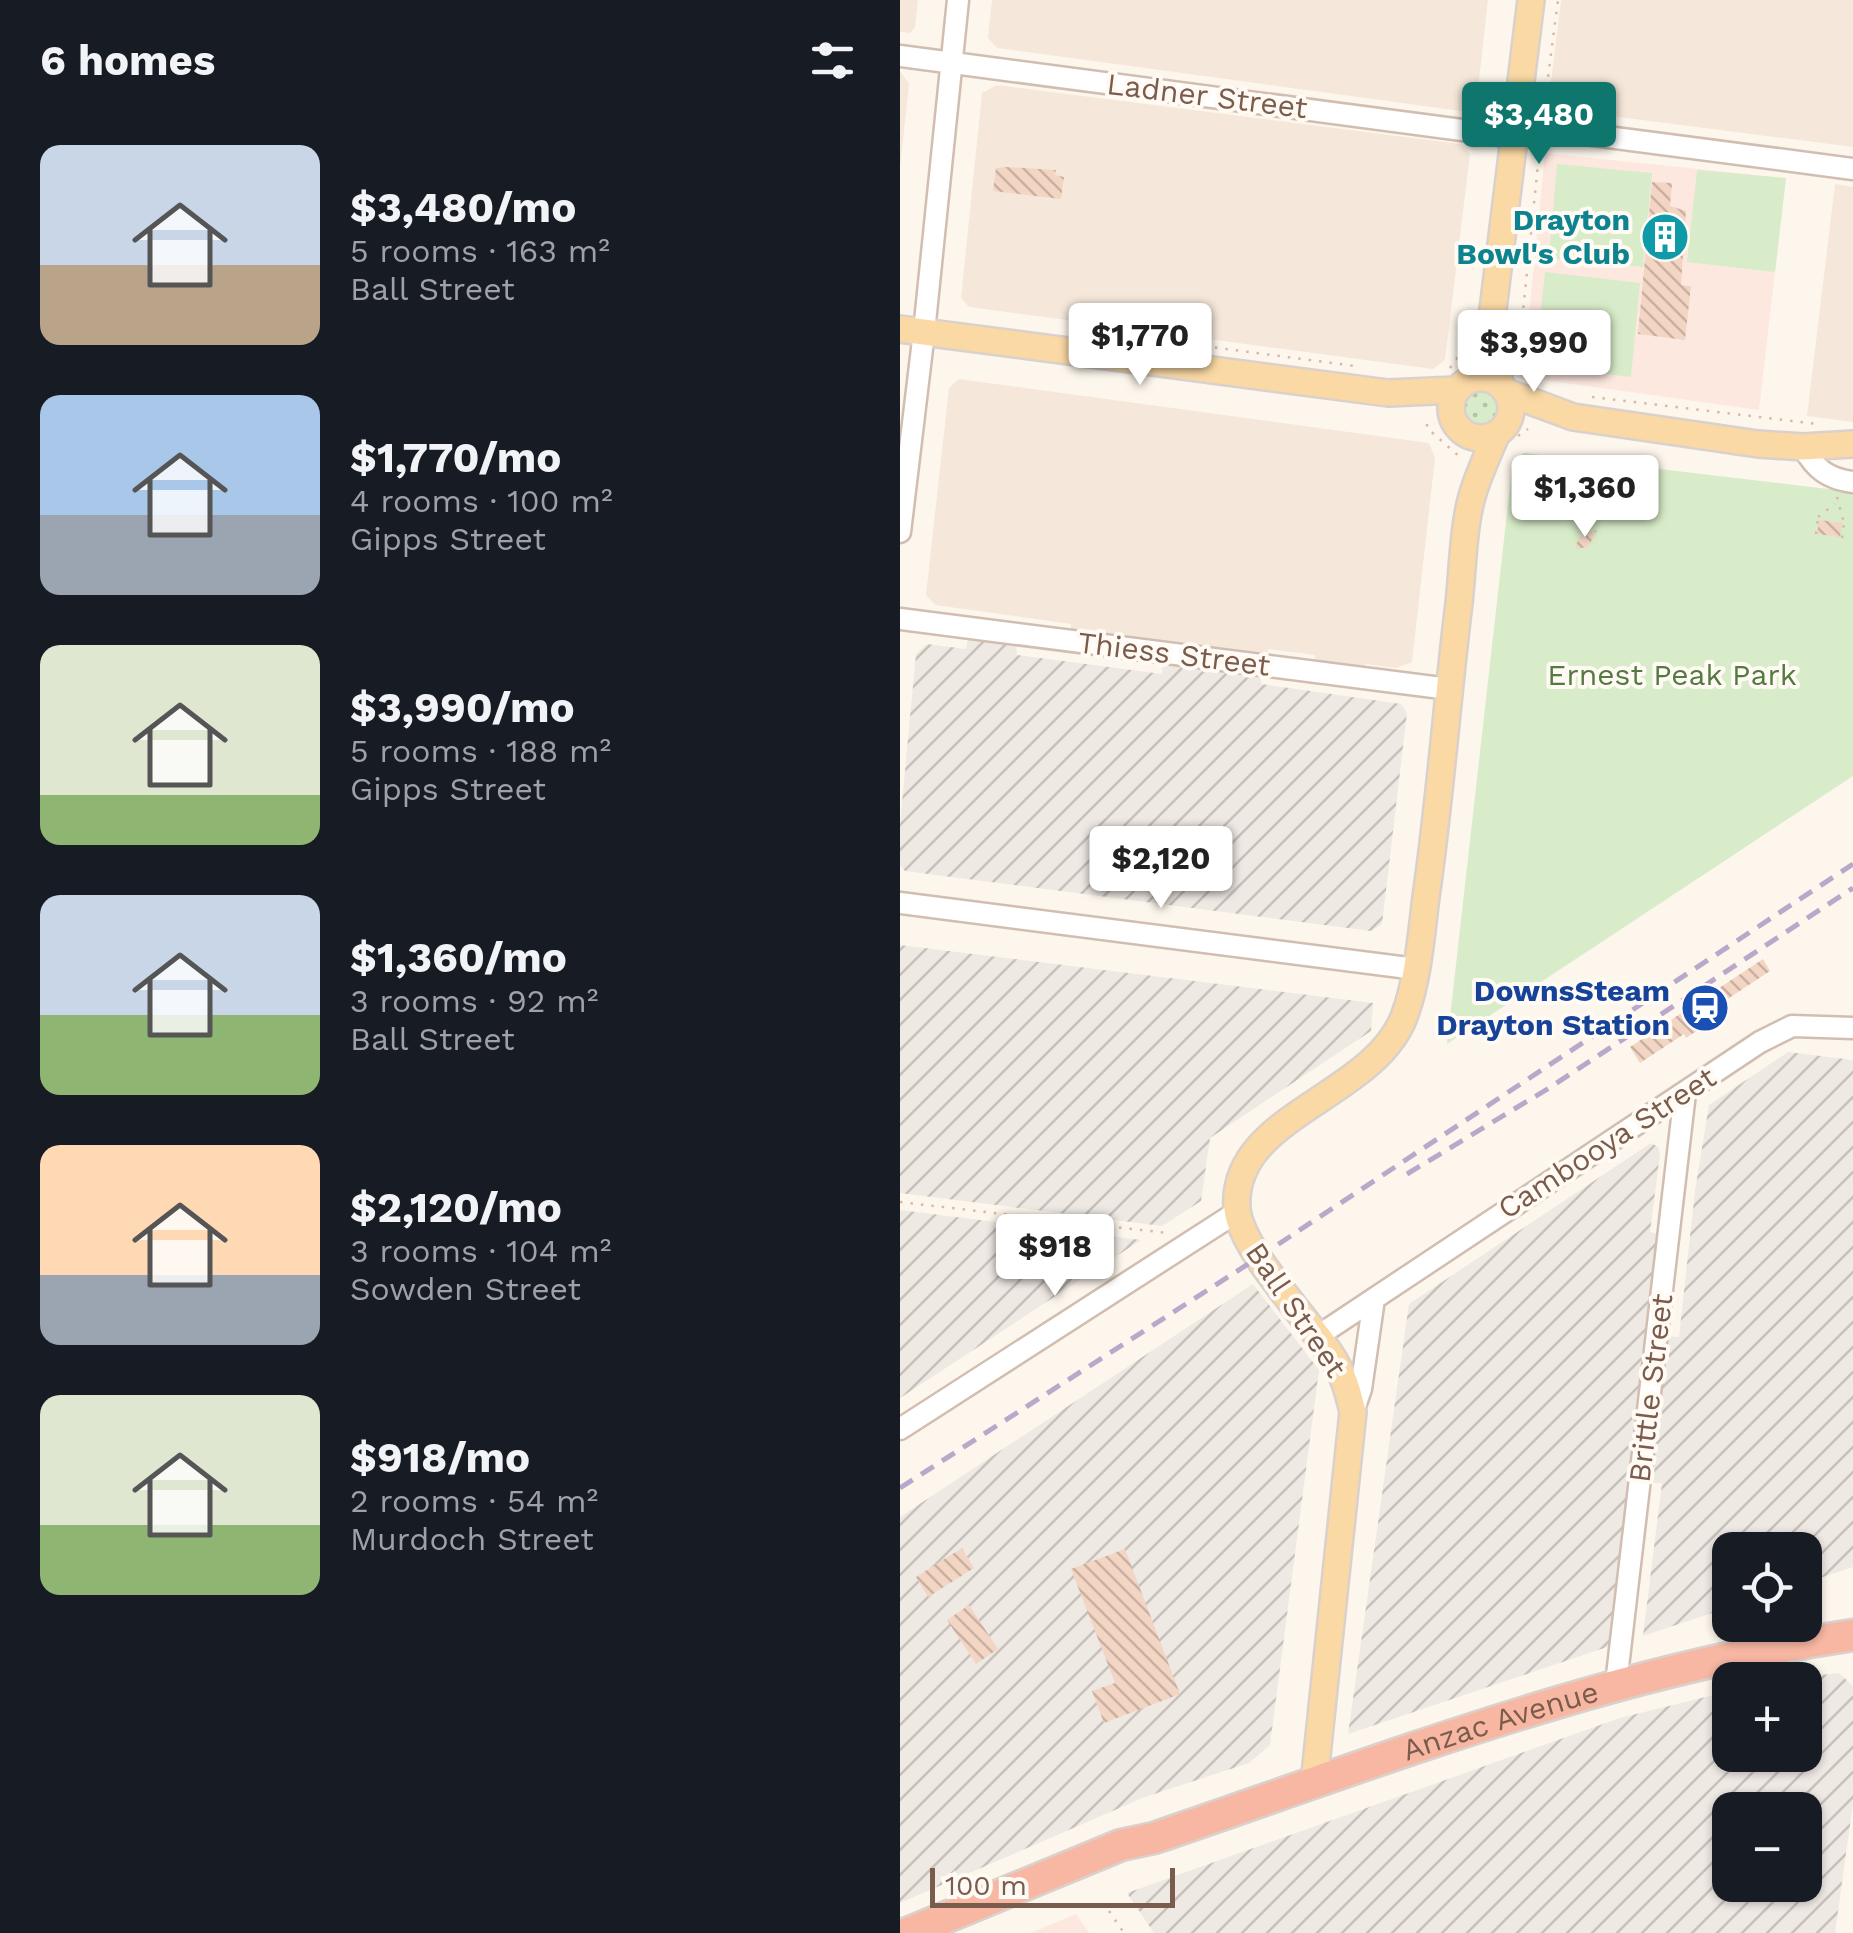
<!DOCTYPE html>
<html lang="en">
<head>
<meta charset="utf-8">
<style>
	:root { --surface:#171b24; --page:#242831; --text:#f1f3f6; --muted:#9ea1a6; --accent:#0f766e }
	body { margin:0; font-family:"Work Sans",sans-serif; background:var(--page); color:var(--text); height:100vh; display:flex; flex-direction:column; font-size:38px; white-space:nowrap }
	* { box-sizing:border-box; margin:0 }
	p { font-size:32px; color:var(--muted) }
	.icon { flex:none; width:55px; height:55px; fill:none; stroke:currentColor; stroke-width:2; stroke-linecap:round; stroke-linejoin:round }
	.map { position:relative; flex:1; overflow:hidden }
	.sheet { display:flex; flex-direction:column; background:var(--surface); width:900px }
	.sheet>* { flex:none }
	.tools { position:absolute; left:812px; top:1532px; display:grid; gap:20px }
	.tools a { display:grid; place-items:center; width:110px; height:110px; border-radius:20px; background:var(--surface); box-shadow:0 2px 8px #0004; font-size:50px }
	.scale { position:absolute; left:30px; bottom:25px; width:245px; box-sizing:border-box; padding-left:10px; border:5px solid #7a5c4d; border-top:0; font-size:28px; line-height:35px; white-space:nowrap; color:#7a5c4d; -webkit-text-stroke:8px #fffaf3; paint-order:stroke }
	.price { position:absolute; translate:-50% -85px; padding:0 22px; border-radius:10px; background:#fff; color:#222; font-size:32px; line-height:65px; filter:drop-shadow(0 2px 5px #0008) }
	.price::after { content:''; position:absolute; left:50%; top:60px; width:30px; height:22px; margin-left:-15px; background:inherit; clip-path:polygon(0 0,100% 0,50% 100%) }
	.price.on { background:var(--accent); color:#fff }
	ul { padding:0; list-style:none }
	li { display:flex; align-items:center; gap:30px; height:250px; padding:0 40px }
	li span { display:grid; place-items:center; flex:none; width:280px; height:200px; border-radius:20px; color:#555 }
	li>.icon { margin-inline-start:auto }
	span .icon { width:120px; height:120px; fill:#fffc; stroke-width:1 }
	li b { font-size:42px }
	h2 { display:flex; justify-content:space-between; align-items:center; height:120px; padding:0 40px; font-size:42px }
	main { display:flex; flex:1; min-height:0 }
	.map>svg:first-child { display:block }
	.residential { fill:#f5e8da }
	.commercial { fill:#fde8e0 }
	.industrial { fill:url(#industrial-furrows); fill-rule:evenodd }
	.grass { fill:url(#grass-dots) }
	.green { fill:#d8ecc9 }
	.building { fill:url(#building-back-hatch) }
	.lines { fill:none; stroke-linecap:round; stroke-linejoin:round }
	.minor-casing { stroke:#d1beb0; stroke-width:25 }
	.major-casing { stroke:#dad1cd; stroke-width:30 }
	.highway-casing { stroke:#dad1cd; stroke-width:35 }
	.path { stroke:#d9b8a5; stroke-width:2.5; stroke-dasharray:2.5 8; stroke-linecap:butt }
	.minor { stroke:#fff; stroke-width:20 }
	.major { stroke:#fbd9a5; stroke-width:25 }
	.highway { stroke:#f7b7a3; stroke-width:30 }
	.rail { stroke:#b9a8c9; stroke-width:5; stroke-dasharray:15 10; stroke-linecap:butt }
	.labels { text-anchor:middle; stroke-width:8; stroke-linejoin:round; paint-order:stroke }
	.street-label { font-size:30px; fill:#7a5c4d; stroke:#fffaf3 }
	.culture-label { font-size:30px; font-weight:bold; fill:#0d838f; stroke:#fffaf3; text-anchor:end }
	.park-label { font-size:30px; fill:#537a41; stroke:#fffaf3 }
	.transit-label { font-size:30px; font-weight:bold; fill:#164399; stroke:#fffaf3; text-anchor:end }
</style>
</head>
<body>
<main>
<section class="sheet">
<h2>6 homes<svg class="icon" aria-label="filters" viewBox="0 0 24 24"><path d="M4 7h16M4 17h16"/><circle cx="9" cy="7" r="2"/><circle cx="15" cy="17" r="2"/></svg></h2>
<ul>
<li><span style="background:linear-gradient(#c9d6e8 60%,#b9a48a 0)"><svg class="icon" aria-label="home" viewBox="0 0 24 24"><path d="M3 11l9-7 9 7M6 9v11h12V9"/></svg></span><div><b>$3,480/mo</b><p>5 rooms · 163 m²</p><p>Ball Street</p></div></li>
<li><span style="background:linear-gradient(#a9c7e8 60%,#9aa5b1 0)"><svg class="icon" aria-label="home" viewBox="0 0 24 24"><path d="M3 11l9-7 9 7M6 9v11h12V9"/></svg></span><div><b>$1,770/mo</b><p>4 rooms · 100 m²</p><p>Gipps Street</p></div></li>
<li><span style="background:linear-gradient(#dfe7d0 75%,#8fb573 0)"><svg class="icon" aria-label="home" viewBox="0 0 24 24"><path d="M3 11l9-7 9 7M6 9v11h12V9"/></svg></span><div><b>$3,990/mo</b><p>5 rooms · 188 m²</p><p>Gipps Street</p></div></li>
<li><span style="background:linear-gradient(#c9d6e8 60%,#8fb573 0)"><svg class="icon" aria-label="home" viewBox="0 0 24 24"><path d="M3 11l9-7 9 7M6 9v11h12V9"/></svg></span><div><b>$1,360/mo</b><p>3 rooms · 92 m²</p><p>Ball Street</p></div></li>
<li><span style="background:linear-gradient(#ffd9b3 65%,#9aa5b1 0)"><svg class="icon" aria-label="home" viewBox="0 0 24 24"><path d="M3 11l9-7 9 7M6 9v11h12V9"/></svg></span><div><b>$2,120/mo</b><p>3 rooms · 104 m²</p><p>Sowden Street</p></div></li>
<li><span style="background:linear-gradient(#dfe7d0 65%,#8fb573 0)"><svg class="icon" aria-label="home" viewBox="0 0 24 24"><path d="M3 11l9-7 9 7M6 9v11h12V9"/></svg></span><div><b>$918/mo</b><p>2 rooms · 54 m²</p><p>Murdoch Street</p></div></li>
</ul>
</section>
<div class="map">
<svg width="953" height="1933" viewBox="0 0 953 1933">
	<defs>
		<pattern id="industrial-furrows" width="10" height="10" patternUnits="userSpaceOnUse" patternTransform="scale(2.5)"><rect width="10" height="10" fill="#efe9e4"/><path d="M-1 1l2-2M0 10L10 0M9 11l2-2" fill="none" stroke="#c7c0bb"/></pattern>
		<pattern id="grass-dots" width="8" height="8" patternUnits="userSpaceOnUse" patternTransform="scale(2.5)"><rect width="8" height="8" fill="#d8ecc9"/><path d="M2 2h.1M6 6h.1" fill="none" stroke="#b4c2a5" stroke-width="1.8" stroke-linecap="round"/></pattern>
		<pattern id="building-back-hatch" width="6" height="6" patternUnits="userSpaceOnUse" patternTransform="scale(2.5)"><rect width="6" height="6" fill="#f3d5c3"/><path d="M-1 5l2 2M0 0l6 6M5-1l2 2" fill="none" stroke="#cab0a1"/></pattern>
	</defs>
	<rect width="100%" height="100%" fill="#fdf6ec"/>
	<path class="residential" d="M0,0h18l-3,27 -5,6 -10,-1z
		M92,0h496l-11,98 -16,13 -464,-63 -9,-10z
		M661,0h292v147l-296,-38 -8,-11z
		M0,71l9,13 -9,84z
		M97,85l463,59 10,10 -25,206 -12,9 -464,-62 -8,-9 21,-205z
		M935,184l18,3v235l-46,-6z
		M59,379l470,64 6,15 -23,204 -16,6 -31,-4 -2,8 -49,-6 1,-11 -47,-6 -2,12 -195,-26v-11l-136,-19 -9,-10 23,-207z"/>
	<path class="commercial" d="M645,153l241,25 -27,232 -236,-33z
		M176,1914l13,19h-58z"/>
	<path class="industrial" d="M68,639l48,5 1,11 145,19 1,-10 98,12v8l140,20 6,9 -25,211 -11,7 -466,-60 -5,-6v-41l16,-170 11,-10 39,5z
		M0,945l473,58 -2,28 -161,107 -9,63 -39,25 -262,-33z
		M888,1052l65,8v507l-48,16v-33h-75v57l-87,29 19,-153h-15l16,-147 16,1 16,-146 14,-86z
		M751,1143l7,4 2,7 -10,78 11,3 -48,410 -265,89 61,-430z
		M0,1210l241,30 -241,158z
		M353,1284l66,86 -49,375 -21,18 -104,34 -245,106v-386z
		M939,1673l14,13v117l-18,130h-681l-27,-40 493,-175 110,-27v64h75v-75h-32zM830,1810h75v75h-75z"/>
	<path class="grass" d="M564 408a17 17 0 1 1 34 0a17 17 0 1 1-34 0Z"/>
	<path class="green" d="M657,164l95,9 -9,94 -94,-9z
		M797,170l89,8 -11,94 -88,-10z
		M645,272l95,11 -9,94 -96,-11z
		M624,453l329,39v284l-406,268 66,-584z"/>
	<path class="building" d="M106,167l50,3 -1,5 9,2 -3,22 -68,-8 3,-23z
		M752,182l20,1 -2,23 16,5 -5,74 10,1 -6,54 -47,-6z
		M919,520l23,3 -2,14 -23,-3z
		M697,530l-9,17 -13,2 4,-12z
		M863,959l7,12 -50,33 5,8 -39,26 -2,-4 -44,29 -10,-16z
		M62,1548l12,20 -46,29 -12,-20z
		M225,1549l55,145 -76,29 -12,-32 23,-8 -44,-114z
		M69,1605l29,44 -22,15 -29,-44z"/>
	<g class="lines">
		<g class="minor-casing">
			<path id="minor" d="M0,56l615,81
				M616,125l337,44
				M903,447c12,22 25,32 50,35
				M0,532l24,-200 34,-332
				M0,619l549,70
				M0,903l516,66
				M418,1336l442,-294 32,-16 61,2
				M453,1412l8,-23 13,-90
				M0,1429l337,-217
				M716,1684l69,-591"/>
		</g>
		<g class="major-casing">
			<path id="major" d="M0,329l488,64 68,-3
				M551 408a30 30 0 1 1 60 0a30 30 0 1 1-60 0Z
				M600,385l-9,-59 40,-326
				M606,392l67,25 185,27 45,3 50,-3
				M414,1784l39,-372c-5,-21 -10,-39 -22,-57 -23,-36 -90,-105 -94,-146 -7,-94 135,-110 167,-192 14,-37 17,-80 22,-120 14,-97 21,-196 33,-294 4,-35 4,-81 15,-113 6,-19 15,-38 23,-57"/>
		</g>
		<g class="highway-casing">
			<g id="highway">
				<path id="s1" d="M8,1933l213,-88 33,-7c229,-78 458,-168 699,-203"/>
			</g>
		</g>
		<path class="path" d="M644,108l14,-108
			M190,331l265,35
			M618,360l22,-215
			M550,368l11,-15
			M692,397l225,27
			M527,424v4l34,30
			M618,436l10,-7
			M937,497l7,26
			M918,517l17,-13
			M916,534l2,-17
			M942,538l2,-15
			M0,1202l267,31
			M209,1911l15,22"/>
		<use href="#minor" class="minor"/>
		<use href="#major" class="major"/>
		<use href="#highway" class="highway"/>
		<path class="rail" d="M507,1174l142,-86 304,-200
			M0,1488l359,-231 594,-393"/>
	</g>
	<defs>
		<g id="building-disc" transform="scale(2.5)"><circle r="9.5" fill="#0f9aa8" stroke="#fffaf3"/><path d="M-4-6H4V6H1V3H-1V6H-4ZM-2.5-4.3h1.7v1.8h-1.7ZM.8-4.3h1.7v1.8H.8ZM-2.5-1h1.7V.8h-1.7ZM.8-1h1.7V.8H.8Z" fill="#fff"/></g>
		<g id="station-disc" transform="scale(2.5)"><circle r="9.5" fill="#1a4fb4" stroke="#fffaf3"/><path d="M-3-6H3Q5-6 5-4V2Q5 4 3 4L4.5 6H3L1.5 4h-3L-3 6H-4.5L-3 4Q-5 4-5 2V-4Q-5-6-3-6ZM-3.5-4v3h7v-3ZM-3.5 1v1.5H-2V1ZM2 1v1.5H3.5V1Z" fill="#fff"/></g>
	</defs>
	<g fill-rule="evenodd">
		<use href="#building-disc" x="765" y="237"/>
		<use href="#station-disc" x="805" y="1008"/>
	</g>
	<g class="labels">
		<g class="street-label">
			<text transform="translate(307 96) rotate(7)" y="10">Ladner Street</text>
			<text transform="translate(274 654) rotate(7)" y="10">Thiess Street</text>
			<text transform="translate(707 1143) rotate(-33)" y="10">Cambooya Street</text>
			<text transform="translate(396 1310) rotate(56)" y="10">Ball Street</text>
			<text transform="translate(751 1388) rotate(-83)" y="10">Brittle Street</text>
			<text dy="10" stroke="none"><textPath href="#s1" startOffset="630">Anzac Avenue</textPath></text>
		</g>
		<g class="culture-label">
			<text x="730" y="230">Drayton<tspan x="730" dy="34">Bowl's Club</tspan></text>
		</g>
		<g class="park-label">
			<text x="772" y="685">Ernest Peak Park</text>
		</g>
		<g class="transit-label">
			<text x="770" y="1001">DownsSteam<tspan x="770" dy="34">Drayton Station</tspan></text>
		</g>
	</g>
</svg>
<div class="tools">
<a><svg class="icon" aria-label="locate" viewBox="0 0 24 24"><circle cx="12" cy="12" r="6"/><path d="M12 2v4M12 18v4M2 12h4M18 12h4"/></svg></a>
<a>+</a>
<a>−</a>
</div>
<div class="scale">100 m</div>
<b class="price on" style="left:639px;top:167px">$3,480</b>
<b class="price" style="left:240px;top:388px">$1,770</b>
<b class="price" style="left:634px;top:395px">$3,990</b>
<b class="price" style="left:685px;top:540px">$1,360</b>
<b class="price" style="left:261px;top:911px">$2,120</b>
<b class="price" style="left:155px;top:1299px">$918</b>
</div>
</main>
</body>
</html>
